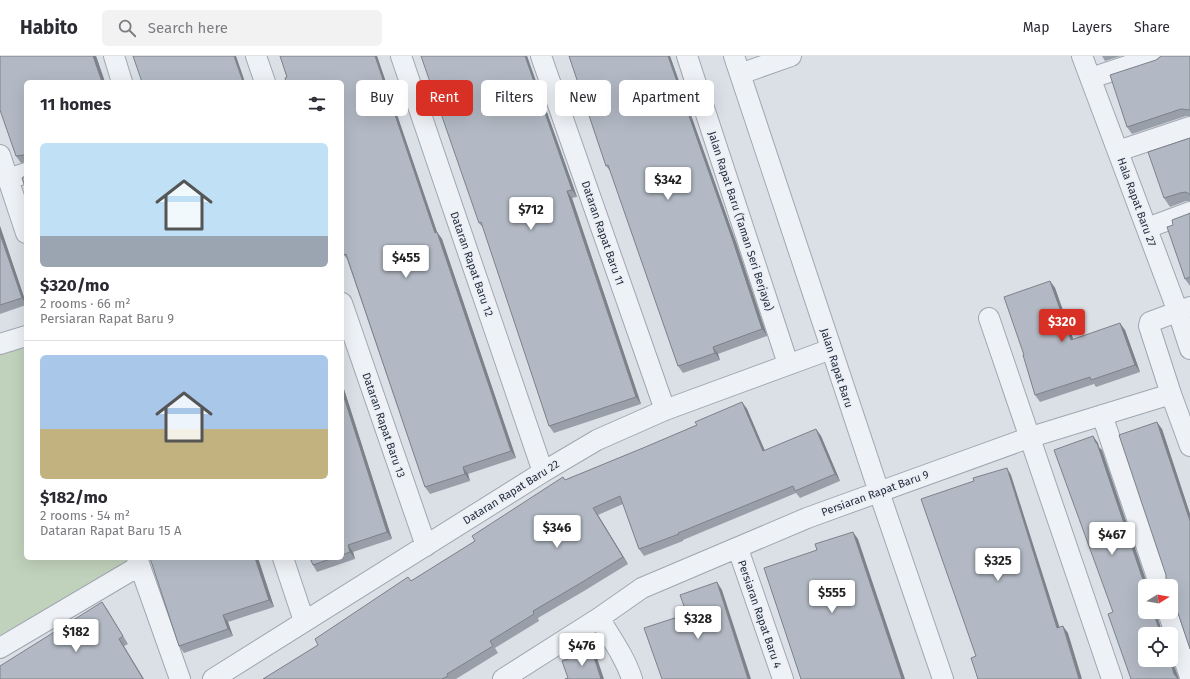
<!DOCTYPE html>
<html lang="en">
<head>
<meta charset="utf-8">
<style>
	:root { --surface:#fff; --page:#f2f2f3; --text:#2b2b33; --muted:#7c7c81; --line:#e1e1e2; --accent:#d93025 }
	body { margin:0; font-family:"Fira Sans",sans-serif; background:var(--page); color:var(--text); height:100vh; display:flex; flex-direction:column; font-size:15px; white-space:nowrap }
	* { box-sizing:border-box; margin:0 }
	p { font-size:13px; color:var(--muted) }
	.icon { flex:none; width:22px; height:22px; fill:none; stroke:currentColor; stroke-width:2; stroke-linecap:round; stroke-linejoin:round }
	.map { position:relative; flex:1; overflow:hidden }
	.details { position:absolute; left:24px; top:24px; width:320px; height:480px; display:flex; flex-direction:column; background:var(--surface); border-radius:6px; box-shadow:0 4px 16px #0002 }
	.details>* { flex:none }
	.top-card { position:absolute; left:356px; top:24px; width:380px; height:36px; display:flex; gap:8px }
	.needle { width:26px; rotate:79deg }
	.tools { position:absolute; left:1138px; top:523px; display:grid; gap:8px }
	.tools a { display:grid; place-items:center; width:40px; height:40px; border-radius:6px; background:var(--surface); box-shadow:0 4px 16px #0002; font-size:20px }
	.price { position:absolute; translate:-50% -34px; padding:0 9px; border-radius:4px; background:#fff; color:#222; font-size:13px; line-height:26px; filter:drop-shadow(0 1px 2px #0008) }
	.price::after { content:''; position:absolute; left:50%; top:24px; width:12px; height:9px; margin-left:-6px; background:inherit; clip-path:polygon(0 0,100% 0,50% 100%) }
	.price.active { background:var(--accent); color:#fff }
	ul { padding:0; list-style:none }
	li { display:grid; align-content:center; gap:8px; height:212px; padding:0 16px }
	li+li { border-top:1px solid var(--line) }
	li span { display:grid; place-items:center; height:124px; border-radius:6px; color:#555 }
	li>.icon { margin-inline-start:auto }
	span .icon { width:72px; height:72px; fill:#fffc; stroke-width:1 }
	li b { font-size:17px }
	h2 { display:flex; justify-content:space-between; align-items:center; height:48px; padding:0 16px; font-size:17px }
	.chip { padding:0 14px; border-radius:6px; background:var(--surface); box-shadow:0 4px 16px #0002; font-size:14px; line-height:36px }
	.chip.active { background:var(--accent); color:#fff }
	header { display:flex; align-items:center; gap:24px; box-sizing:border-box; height:56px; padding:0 20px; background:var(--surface); border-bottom:1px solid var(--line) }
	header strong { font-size:19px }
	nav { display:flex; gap:22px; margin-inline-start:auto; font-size:14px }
	.search { width:280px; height:36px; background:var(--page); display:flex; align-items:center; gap:10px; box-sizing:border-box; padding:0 14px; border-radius:6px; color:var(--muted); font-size:15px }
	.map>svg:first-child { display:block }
	.green { fill:#c1d2bc }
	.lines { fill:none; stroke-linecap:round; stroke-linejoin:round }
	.minor-casing { stroke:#a0a7b1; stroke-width:22 }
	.minor { stroke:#eef1f5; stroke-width:20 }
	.wall { fill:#999fa9 }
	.shaded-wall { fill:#7d8289 }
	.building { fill:#b2b9c4; stroke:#7d8289 }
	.labels { text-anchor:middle; stroke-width:3.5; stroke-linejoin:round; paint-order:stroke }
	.street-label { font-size:11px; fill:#242e3e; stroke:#ebeff5 }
</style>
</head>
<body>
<header>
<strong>Habito</strong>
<div class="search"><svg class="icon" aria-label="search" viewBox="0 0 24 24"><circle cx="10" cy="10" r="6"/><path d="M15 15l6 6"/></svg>Search here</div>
<nav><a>Map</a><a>Layers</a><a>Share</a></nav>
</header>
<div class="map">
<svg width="1190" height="623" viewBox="0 0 1190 623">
	<rect width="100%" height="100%" fill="#dbe0e7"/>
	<path class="green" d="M26,290v212h103l2,3 -131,74v-280z"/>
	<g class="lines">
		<g class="minor-casing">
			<path id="minor" d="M114,0l8,26
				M256,0l9,26
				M401,0l142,416
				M541,0l124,354
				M687,0l101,308
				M734,0l145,436 64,187
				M1082,0l96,256 12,37
				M740,18l51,-18
				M1091,22l66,-22
				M1118,95l72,-24
				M0,99l26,78
				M8,123l18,-6
				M1147,172l43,-16
				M342,247l84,243
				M989,262l123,361
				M0,288l26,-8
				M1171,338l19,52
				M1102,359l58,171
				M738,493l45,130
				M137,502l43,121
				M283,502l21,63
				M1168,556l22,65
				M599,562c12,20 26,39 33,61
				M0,592l139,-82
				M213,623l330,-207 54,-32 68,-30 166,-61
				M503,623l96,-61 43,-30 165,-70 224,-81 140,-43 -22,-68 1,-4 40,-15"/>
		</g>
		<use href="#minor" class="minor"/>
	</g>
	<path class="wall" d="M0,0h96l9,26h-79v80l-5,1 -5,-7z
		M280,0h97l60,176 5,7 74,219 -48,16 2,7 -40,13 -5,-7 -78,-228 -3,-4z
		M527,0l50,141 -5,1 69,206 -87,29 -5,-7 -65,-197 -5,-6z
		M569,0h101l67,189 30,91 -49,18 2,6 -37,13 -5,-7 -67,-194 -5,-6z
		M1102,0h19l-16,5z
		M1190,0v60h-4l-54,18 -5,-7 29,-67 4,-3z
		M1190,82v63h-4l-16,6 -6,-9z
		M1190,157v73l-5,-7 -12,-54z
		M0,170l26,77v2l-26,9z
		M1050,225l5,7 18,51 52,-9 15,42 -44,15 -2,-3 -54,18 -5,-7 -11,-40z
		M342,327l50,156 -39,13 2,7 -38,13 -4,-7 -3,-7h32z
		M742,346l5,7 18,42 51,-22 5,7 19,45 -40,17 -4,-5 -113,47v1l-39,15 -5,-7 -16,-45 -25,11 30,49 -44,27 -46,27 1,3 -44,27 3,5 -42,26h-193l55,-34 93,-64 64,-40 90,-61 78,-32 54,-23z
		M1162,373l28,85v135l-16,-46 -3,-2v-15l-5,-5z
		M150,502h108l16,49 -46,15 5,14 -49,17 -5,-7z
		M102,546l26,42 -4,2 -124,33z"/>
	<path class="shaded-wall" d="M93,0h3l9,26h-3z
		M234,0h2l9,26h-2z
		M375,0h2l60,176 5,7 74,219 -5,-7 -76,-218z
		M525,0h2l50,141 -5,-7z
		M668,0h2l67,189 30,91 -5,-7z
		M567,135l5,7 69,206 -5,-7z
		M0,170l26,77v1l-4,-6 -22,-64z
		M1050,225l5,7 21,59 -5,-7z
		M1120,267l5,7 15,42 -5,-7z
		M713,291l5,7 2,6 -5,-7z
		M342,327l50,156 -5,-7 -45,-141z
		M742,346l5,7 21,49 -5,-7z
		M1157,366l5,7 28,85v7z
		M816,373l5,7 19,45 -5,-7z
		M1093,380l5,7 1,4 3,3 46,136h-1l-3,-3z
		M463,411l5,7 2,7 -5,-7z
		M1007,412l4,7 51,160 -5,-7z
		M593,452l5,7 30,49 -5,-7z
		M853,476l5,7 47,140h-3z
		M348,489l5,7 2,7 -5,-7z
		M255,502h3l16,49 -5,-7z
		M717,526l5,8 29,89h-3z
		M102,546l5,7 21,35 -5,-8z
		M1153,556h4v3l6,19h-2z
		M223,559l5,7 5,14 -5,-7z
		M1063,570l5,7 14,46h-3z
		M119,583l5,7 20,33h-1z
		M592,595l5,7 7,21h-3z
		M1171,601l8,22h-1l-4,-5 -4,-14h1z"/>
	<path class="building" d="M0,0h93l9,26h-76v74l-2,-1 -8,1 -16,-46z
		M133,0h101l9,26h-101z
		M280,0h95l60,177 2,-1 74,219 -48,16 2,7 -40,13 -79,-233 -2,1 -2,-7v-166h-56l-1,-4 2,-1z
		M421,0h104l47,134 -5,1 69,206 -87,29 -68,-204 -2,1z
		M569,0h99l64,182 30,91 -49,18 2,6 -37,13 -70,-201 -2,1z
		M1161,0h29v54l-9,-1 -54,18 -17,-52 46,-15z
		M1190,82v56l-5,-2 -5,1 -16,5 -16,-46z
		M26,119v15l-4,-12z
		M1190,157v64l-5,2 -18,-52 6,-2 -1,-5 16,-6z
		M0,178l22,64 -22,7z
		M1050,225l21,59 49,-17 15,42 -44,15 -1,-3 -55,18 -12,-40h1l-20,-58z
		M342,335l45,141 -39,13 2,7 -8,3z
		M742,346l21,49 53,-22 19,45 -40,17 -2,-5 -115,47 1,1 -40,15 -19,-53 -27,12 30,49 -44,27 -46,27 1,3 -44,27 3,5 -46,28 1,2 -6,3h-179l55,-34 -3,-6 93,-62 3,4 64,-40 -3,-5 91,-59 2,3 78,-32 54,-23 -2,-3z
		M1157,366l33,99v128l-16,-48 -3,-4v-11h-7l2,-5v-6l-47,-140z
		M1093,380l3,7h1l47,140 3,3h-2v26h8l8,22h-16v26h25l4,14 4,5h-47l-23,-65 5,-2 -59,-162z
		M1007,412l50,160 6,-2 16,53h-101l-7,-21 5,-2 -55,-157 53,-18 -1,-3z
		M853,476l49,147h-101l-37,-111 53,-18 -2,-6z
		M150,502h105l14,42 -46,15 5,14 -49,17z
		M310,502h23l-20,7z
		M717,526l31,97h-86l-18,-51 43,-14 -7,-19z
		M102,546l21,34 -4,3 24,40h-143v-13z
		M592,595l9,28h-36l3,-1 -6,-17z"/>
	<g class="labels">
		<g class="street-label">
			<text transform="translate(1137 146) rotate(70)" y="4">Hala Rapat Baru 27</text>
			<text transform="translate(741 165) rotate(72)" y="4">Jalan Rapat Baru (Taman Seri Berjaya)</text>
			<text transform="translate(603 177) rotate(71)" y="4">Dataran Rapat Baru 11</text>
			<text transform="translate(472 208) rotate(71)" y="4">Dataran Rapat Baru 12</text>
			<text transform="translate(837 312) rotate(72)" y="4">Jalan Rapat Baru</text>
			<text transform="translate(384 369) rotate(71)" y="4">Dataran Rapat Baru 13</text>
			<text transform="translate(511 436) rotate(-32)" y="4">Dataran Rapat Baru 22</text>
			<text transform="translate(875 437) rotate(-20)" y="4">Persiaran Rapat Baru 9</text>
			<text transform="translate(760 558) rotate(71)" y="4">Persiaran Rapat Baru 4</text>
		</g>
	</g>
</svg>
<div class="tools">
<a><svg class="needle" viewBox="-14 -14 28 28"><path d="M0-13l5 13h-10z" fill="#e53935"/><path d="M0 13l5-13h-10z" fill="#7c7c81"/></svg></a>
<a><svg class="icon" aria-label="locate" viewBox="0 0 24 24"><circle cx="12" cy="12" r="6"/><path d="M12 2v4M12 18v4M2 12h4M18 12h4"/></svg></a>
</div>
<b class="price" style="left:668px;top:145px">$342</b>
<b class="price" style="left:531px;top:175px">$712</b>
<b class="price" style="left:406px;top:223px">$455</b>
<b class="price active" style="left:1062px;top:287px">$320</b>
<b class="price" style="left:557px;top:493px">$346</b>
<b class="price" style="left:1112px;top:500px">$467</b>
<b class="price" style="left:998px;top:526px">$325</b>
<b class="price" style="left:832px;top:558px">$555</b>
<b class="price" style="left:698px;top:584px">$328</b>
<b class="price" style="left:76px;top:597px">$182</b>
<b class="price" style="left:582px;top:611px">$476</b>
<div class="top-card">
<a class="chip">Buy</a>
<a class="chip active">Rent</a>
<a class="chip">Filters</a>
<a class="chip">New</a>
<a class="chip">Apartment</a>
</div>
<section class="details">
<h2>11 homes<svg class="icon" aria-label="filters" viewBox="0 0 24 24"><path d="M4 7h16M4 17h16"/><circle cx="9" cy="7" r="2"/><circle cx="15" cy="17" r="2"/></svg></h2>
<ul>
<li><span style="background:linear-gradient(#bfe0f5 75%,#9aa5b1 0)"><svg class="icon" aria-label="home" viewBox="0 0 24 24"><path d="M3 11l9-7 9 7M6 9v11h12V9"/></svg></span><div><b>$320/mo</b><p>2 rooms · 66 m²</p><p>Persiaran Rapat Baru 9</p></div></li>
<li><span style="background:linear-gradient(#a9c7e8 60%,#c2b280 0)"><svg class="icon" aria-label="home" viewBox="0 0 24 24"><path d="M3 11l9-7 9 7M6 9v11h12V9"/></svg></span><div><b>$182/mo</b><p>2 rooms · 54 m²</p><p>Dataran Rapat Baru 15 A</p></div></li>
</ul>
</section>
</div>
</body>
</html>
